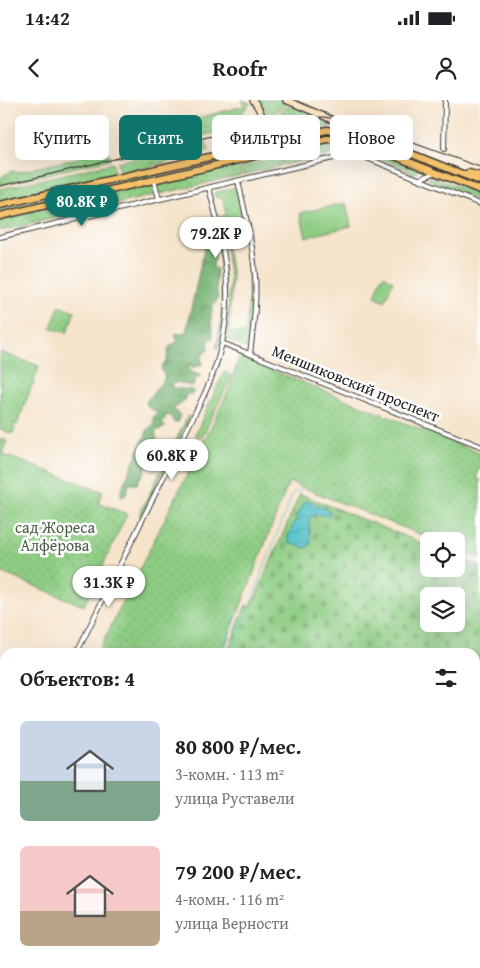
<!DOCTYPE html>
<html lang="ru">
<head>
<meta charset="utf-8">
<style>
	:root { --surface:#fff; --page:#f6f6f6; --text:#202124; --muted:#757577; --accent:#0f766e }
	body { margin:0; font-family:"Gentium Book Plus",serif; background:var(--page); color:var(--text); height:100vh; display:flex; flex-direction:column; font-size:19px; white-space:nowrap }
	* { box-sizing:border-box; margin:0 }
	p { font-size:16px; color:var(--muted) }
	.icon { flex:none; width:28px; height:28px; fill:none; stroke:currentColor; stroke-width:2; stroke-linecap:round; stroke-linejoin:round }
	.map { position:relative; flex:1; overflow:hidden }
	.drawer { position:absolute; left:0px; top:548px; width:480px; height:321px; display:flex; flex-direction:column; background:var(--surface); border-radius:15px 15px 0 0; box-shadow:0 5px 20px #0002 }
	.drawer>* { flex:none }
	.top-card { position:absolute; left:15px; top:15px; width:450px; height:45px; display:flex; gap:10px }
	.controls { position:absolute; left:420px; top:432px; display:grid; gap:10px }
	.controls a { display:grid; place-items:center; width:45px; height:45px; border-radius:8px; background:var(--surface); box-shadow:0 5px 20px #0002; font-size:25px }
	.price { position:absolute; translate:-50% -42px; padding:0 11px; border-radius:18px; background:#fff; color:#222; font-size:16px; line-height:32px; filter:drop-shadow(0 1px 2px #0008) }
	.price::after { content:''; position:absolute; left:50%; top:30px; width:15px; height:11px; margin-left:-8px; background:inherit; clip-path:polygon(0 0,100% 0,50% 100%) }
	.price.selected { background:var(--accent); color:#fff }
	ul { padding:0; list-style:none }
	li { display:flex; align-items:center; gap:15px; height:125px; padding:0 20px }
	li span { display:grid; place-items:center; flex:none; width:140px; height:100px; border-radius:8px; color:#555 }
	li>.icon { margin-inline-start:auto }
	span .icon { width:60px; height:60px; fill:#fffc; stroke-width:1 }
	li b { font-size:21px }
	h2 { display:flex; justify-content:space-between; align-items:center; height:60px; padding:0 20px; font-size:21px }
	.chip { padding:0 18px; border-radius:8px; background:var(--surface); box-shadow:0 5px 20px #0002; font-size:18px; line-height:45px }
	.chip.selected { background:var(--accent); color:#fff }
	.status { display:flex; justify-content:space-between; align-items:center; height:35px; padding:0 25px; background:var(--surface); direction:ltr }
	.status svg { height:14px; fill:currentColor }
	header { display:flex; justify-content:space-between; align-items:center; height:65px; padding:0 20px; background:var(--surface); font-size:22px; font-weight:700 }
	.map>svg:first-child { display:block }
	.grass { fill:url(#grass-dots); stroke:#54744f; fill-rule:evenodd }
	.forest { fill:url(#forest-crowns); stroke:#476646 }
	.cemetery { fill:url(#cemetery-stones); stroke:#54744f; fill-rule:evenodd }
	.pitch { fill:#8dcc82; stroke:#54744f }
	.water { fill:url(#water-waves); stroke:#386f74 }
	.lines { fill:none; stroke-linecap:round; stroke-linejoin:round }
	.stream { stroke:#55c2cb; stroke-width:1 }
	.minor-casing { stroke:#3d3a36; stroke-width:6 }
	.secondary-casing { stroke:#3d3a36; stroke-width:8 }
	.primary-casing { stroke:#3d3a36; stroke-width:9 }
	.minor { stroke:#fff; stroke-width:4 }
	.secondary { stroke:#fbe6c4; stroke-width:5.5 }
	.primary { stroke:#f5c16b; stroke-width:6 }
	.tram { stroke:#1c1c1c; stroke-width:1 }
	.labels { text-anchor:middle; stroke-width:5; stroke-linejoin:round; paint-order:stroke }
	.street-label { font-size:16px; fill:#1c1c1c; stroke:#fff }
	.park-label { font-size:16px; fill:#496245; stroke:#fff }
</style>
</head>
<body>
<div class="status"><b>14:42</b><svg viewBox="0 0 49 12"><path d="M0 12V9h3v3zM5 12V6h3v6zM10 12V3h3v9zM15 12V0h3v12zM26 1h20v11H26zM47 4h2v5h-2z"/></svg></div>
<header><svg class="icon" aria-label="back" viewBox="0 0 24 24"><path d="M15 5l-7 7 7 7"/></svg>Roofr<svg class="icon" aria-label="person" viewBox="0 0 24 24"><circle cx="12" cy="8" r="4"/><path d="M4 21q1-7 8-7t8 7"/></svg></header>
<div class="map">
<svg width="480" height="868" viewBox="0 0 480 868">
	<defs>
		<pattern id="grass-dots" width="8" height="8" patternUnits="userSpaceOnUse" patternTransform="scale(1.25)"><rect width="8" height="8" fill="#8dcc82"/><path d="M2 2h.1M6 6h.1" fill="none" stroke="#79af70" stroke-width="1.8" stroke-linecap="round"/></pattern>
		<pattern id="forest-crowns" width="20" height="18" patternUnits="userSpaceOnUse" patternTransform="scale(1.25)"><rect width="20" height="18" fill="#72b070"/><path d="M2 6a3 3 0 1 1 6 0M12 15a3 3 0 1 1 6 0" fill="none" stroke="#5d8e5b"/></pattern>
		<pattern id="cemetery-stones" width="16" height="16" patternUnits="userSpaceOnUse" patternTransform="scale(1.25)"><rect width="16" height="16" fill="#8dcc82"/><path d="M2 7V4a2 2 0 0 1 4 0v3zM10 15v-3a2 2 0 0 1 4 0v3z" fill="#79af70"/></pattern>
		<pattern id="water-waves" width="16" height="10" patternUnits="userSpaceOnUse" patternTransform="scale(1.25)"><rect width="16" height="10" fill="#55c2cb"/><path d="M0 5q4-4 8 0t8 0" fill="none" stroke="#49a6ae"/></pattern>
	</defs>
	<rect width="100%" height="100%" fill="#fff"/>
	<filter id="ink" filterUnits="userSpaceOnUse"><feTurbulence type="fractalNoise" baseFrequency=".02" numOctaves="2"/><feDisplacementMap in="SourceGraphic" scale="10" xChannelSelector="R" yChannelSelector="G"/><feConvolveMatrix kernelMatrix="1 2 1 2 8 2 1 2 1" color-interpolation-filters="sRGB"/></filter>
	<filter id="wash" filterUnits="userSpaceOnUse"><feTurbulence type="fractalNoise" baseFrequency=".0096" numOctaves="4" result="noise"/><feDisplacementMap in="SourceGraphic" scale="20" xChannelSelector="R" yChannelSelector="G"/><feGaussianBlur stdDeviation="1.12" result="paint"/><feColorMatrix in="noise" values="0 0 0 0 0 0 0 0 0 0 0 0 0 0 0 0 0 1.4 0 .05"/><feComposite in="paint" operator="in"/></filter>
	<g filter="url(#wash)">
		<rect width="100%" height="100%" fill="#f5e3ca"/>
		<path class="grass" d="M242,0l8,3 -21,26 -28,7 -11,-5 -23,-1 -20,10 -4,-3 -13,3 29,-12 85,-22z
			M258,0h22l8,3 -22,16z
			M290,5l24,10 -18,1 -28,6z
			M311,20h14l10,6 -63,12 -4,-12z
			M186,34l11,3 -80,20 8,-9z
			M206,42l3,9 -87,23 -3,-3 -2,-9z
			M325,43l30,2 61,24 1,3 -3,2 -6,-2 1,-2 -52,-20 -16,2 -57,13 -2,-11z
			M102,44l4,10h4v5l-110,26v-7l11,-7 7,1 60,-14 16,-7 1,-5z
			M281,57l1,8 -39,10 -2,-8z
			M205,61l1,3 -206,48v-3z
			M113,63l1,9 -2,4 -112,26v-13z
			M224,66h15l2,9 -81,19 -3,-9 2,-4z
			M429,76l51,19v6l-51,-21z
			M149,84l4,2 2,9 -155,36v-12z
			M236,87l6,29 -21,4 -1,-3 6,-2 -3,-17 -8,-1 -1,-4z
			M215,121c10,42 14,85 3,127h-2c10,-43 6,-83 -3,-126z
			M244,121l9,62 -1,30 -6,35 -20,-9 4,-59 -8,-55zM238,123c14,26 12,81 7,110l-16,-1 3,-57 -9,-49z
			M59,206l16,5 -8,22 -16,-5z
			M0,252l39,14 -6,19h-1l-15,40 -3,-1 -1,3 2,1 -3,6 -12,-5z
			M239,257l241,96v15l-4,10 4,1v79l-24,-9v-8h-19l-148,-59 -66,170h-125l115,-229 16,-34z
			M224,272l8,3 -30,63 -7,-3z
			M188,316l2,1 -49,100 -2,-2z
			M0,339l7,2 -5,13 101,38 -5,11 29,11 -43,92 -84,-34z
			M5,629v235h409v4h-414v-238z
			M475,756l5,3v109l-8,-4h3z"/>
		<path class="forest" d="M201,121h5l3,3 6,31 -2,12 4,2 -1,16 2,14c-11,14 -6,23 -5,39l-4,2 -1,10 -7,7 2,7 -11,4 -5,-2 2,5 11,4v3h-4l-2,7 -5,1 -11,-4 -7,3 2,3 20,2v4h-7l-1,7 -12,8 7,6 -2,7 -4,1 -3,-7 -6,-1 1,4 -5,3 4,4 -1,2 -9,3 2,9 -4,4 1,4 -6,9 -4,17 -5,5 -2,5h-8l-3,11 -5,2v-7l27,-61 6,-5 -1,-6 4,-6 -9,-5 -2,-5 19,-24 -4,-10 6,-8 2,-13 9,-6 -3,-7 11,-2 20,-92 -7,-2 -3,-14z
			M4,802l1,62h10l-1,4h-14v-54z
			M73,864h182l4,4h-187z"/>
		<path class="cemetery" d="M300,394l129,52v23h27v-12l24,9v293l-5,-3v-204h-248l19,-47 5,2zM429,496h27v28h-27z"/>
		<path class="pitch" d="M346,103l5,23 -45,11 -6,-24z
			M384,175l9,6 -8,20 -10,-5 7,-19z"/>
		<path class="water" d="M309,401l22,11 -3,4 -11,-2 -7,3 -1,5 2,22 -5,4 -17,-5 -1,-7 16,-34z
			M478,635h2v46l-2,8 2,3v33l-5,-2v-84z"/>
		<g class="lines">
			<path class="stream" d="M250,504l43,-111 9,-4
				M220,552l16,-36
				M231,552l17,-43
				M0,698l2,3
				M0,757l5,-11
				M0,795h1
				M46,864l14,4
				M201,864l5,4
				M255,864l4,4
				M77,867l1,1
				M168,868l2,-4
				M247,868l1,-4"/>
		</g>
	</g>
	<g filter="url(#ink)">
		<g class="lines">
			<g class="minor-casing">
				<path id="minor" d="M444,49l1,-49
					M420,79l14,-6
					M154,80l5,19
					M238,81c7,31 15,63 17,95 2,26 -2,52 -5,78
					M0,137l346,-82 16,1 118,48
					M222,243l258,103
					M77,552l127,-257c35,-75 25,-131 5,-207
					M0,627l5,-1
					M465,864l7,4"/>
			</g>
			<g class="secondary-casing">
				<path id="secondary" d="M253,0c11,15 18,33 3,45
					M286,0l63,27 12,7"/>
			</g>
			<g class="primary-casing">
				<path id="primary" d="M469,73l11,3
					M0,105l327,-75 34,4 119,47
					M0,116l327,-77h23l12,4 118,47"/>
			</g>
			<use href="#minor" class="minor"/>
			<use href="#secondary" class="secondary"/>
			<use href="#primary" class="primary"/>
			<path class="tram" d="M0,86l284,-67 39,-2 29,4 128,46"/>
		</g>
	</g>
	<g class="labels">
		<g class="street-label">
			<text transform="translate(356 283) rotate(22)" y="6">Меншиковский проспект</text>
		</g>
		<g class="park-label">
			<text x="55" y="433">сад Жореса<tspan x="55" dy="18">Алфёрова</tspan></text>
		</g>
	</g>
</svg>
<div class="controls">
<a><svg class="icon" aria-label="locate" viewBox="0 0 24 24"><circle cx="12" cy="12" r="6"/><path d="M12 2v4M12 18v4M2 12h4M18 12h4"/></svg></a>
<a><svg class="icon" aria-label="layers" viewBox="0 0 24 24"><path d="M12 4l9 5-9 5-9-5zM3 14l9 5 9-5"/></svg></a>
</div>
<b class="price selected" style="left:82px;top:127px">80.8K ₽</b>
<b class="price" style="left:216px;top:159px">79.2K ₽</b>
<b class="price" style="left:172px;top:381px">60.8K ₽</b>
<b class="price" style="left:109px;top:508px">31.3K ₽</b>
<div class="top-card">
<a class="chip">Купить</a>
<a class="chip selected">Снять</a>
<a class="chip">Фильтры</a>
<a class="chip">Новое</a>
</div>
<section class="drawer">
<h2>Объектов: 4<svg class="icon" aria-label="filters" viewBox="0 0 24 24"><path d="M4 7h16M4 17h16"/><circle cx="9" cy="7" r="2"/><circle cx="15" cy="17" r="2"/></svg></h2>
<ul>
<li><span style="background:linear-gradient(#c9d6e8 60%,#7fa58c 0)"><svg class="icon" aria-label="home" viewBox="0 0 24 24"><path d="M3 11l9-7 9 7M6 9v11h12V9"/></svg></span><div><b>80 800 ₽/мес.</b><p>3-комн. · 113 m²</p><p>улица Руставели</p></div></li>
<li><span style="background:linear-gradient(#f6c9c9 65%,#b9a48a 0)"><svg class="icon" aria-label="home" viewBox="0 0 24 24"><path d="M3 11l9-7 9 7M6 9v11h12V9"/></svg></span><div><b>79 200 ₽/мес.</b><p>4-комн. · 116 m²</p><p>улица Верности</p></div></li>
</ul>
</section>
</div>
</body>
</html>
